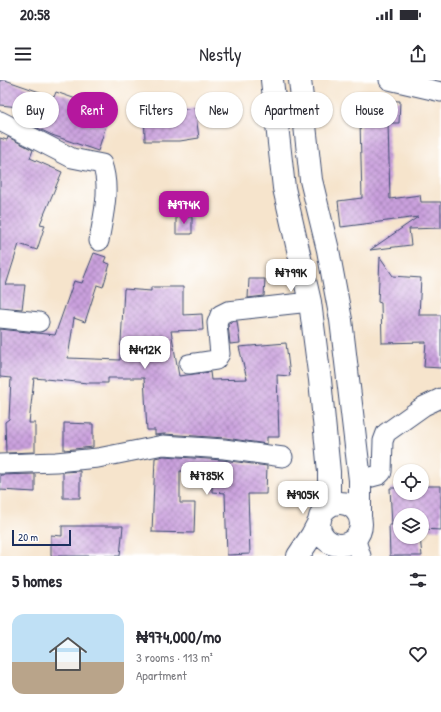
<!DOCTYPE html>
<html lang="en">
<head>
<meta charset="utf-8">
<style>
	:root { --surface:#fff; --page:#f2f2f3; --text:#2b2b33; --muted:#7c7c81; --line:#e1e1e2; --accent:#b5179e }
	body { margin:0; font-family:"Patrick Hand",sans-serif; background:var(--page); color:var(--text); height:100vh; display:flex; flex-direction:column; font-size:15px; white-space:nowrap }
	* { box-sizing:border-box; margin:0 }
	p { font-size:13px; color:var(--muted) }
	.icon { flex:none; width:22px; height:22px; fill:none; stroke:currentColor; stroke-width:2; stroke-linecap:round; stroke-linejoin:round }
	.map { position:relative; height:476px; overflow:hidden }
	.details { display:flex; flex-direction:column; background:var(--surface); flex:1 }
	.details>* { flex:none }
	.guide { position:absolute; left:12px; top:12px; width:417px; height:36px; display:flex; gap:8px }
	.buttons { position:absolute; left:393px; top:384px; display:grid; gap:8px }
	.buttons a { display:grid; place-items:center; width:36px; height:36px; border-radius:50%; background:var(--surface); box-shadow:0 1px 3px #0004; font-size:20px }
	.scale { position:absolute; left:12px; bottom:10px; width:59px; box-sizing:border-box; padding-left:4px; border:2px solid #1b2f5e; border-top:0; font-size:11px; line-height:14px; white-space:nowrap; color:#1b2f5e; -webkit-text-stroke:3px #fff; paint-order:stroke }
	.price { position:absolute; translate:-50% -34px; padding:0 9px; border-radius:8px; background:#fff; color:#222; font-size:13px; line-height:26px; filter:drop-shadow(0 1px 2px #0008) }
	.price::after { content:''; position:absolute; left:50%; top:24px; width:12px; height:9px; margin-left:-6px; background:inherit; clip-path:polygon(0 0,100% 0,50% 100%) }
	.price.on { background:var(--accent); color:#fff }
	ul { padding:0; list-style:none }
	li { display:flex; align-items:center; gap:12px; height:100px; padding:0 12px }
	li+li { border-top:1px solid var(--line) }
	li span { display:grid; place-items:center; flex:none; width:112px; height:80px; border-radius:12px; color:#555 }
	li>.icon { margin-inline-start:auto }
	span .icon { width:48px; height:48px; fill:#fffc; stroke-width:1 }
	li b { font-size:17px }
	h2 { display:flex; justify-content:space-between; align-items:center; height:48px; padding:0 12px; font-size:17px }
	.tag { padding:0 14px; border-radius:18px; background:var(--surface); box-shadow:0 1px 3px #0004; font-size:14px; line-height:36px }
	.tag.on { background:var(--accent); color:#fff }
	.status { display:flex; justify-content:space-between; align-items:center; height:28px; padding:0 20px; background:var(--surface); direction:ltr }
	.status svg { height:11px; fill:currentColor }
	header { display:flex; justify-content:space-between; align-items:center; height:52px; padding:0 12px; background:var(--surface); font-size:18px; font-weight:600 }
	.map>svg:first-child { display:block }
	.building { fill:url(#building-cross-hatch) }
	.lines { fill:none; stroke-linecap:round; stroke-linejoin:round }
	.minor-casing { stroke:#3c4a6e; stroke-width:21 }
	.tertiary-casing { stroke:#3c4a6e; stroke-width:24 }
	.minor { stroke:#fff; stroke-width:19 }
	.tertiary { stroke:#fff; stroke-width:22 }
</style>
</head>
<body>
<div class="status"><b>20:58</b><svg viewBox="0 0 49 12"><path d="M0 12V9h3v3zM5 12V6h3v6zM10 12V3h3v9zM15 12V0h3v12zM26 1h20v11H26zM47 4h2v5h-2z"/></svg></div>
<header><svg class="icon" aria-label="menu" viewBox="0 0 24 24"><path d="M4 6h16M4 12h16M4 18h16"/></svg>Nestly<svg class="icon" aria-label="share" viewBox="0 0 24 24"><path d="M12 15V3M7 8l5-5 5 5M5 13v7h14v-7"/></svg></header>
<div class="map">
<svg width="441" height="476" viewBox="0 0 441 476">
	<defs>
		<pattern id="building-cross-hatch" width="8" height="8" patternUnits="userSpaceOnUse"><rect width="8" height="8" fill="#caa0dd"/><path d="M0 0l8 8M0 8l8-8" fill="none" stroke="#a383b6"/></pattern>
	</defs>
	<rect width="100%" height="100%" fill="#fff"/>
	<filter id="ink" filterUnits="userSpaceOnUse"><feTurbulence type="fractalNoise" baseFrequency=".025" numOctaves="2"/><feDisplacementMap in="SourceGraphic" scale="8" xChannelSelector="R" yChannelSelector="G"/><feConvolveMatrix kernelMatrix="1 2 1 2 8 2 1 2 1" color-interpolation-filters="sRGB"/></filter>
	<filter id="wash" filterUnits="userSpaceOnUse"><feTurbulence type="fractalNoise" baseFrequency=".012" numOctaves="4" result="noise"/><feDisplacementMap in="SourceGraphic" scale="16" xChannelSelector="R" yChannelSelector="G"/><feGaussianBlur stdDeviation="0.9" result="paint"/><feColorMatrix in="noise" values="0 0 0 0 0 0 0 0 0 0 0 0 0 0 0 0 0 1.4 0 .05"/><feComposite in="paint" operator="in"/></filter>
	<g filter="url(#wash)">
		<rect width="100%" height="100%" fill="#f6e4cc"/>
		<g id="blocks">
			<path class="building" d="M0,0h5l49,17 2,-5 23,8 -2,6 32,10 -11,35 -46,-16 -37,-18 4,-10 -19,-2z
				M358,20l42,1 -1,22h-11l2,76 30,-4 1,7h20v26l-32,1 2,16 -41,5 48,-33 -77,10 -3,-26 24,-3 -2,-76h-3z
				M144,23h27v8l24,-3 4,30 -19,3h-35z
				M8,57l25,13 -3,8 32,14 -22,52 5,1 -8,25 -18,-6 -13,41h19l-3,24 -22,-2v-169l7,2z
				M176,136l16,1v17h-16z
				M94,173l12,4 -2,5 6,2 -7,23 -6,-2 -12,37 -11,-4 -6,40 52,2 4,-71 27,2v-4h32v28l19,-1 1,16 -32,1 8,45 31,-4 1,8 36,-1 -8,-32 47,-4 4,33 -13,-1 2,62h-12v7l-42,-6 -61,-4 -9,1v-5h-8l-3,-52h-36v5h-20l-54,-5 -5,45h6v29l-29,1 -1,-31 4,-3 2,-41 -11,-1v-48l55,6 19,-54 8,2z
				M380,177l13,19 28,2 -2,37h22v53l-17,-1 2,-25 -44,1 -1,-40 -3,-1z
				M249,199h16l-1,17 -16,2z
				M237,241l3,22 -10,1 -2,-20 3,-2z
				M64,343l29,1v23l-29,3z
				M164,376l59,4 44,6 -1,28h-18l2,60 -23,1 -2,-62 -13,-1v-20l-32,-1v32h15l-1,30 -42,-1 3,-74z
				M80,391v27h-17v-26z
				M35,394v18l-35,-2v-15z
				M422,406h19v44l-19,-1v-14h-22v22h20l2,19h-32l-1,-31h3l-2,-37h10v5h22z
				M62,446h61l-3,30h-69v-21l11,1z"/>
		</g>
	</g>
	<g filter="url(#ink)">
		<use href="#blocks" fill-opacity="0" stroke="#3c4a6e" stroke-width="1"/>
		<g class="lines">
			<g class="minor-casing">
				<path id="minor" d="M389,0l52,12
					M0,41l72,37 30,6c9,25 1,52 -3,77
					M0,238l39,4
					M189,284l27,-4 4,-6 -3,-31 3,-8 8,-4 82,-9
					M0,384l56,-2 42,-4 65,-13 61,4 59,8
					M360,400l19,-5 3,-3 1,-31 3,-8 38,-27 17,-8
					M355,458l6,18"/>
			</g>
			<g class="tertiary-casing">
				<path id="tertiary" d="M272,0l12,108 26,114 10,78 9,92v34
					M300,0l11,100 17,70 13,70 19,160v38
					M319 444a21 21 0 1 1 42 0a21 21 0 1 1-42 0Z
					M298,476l14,-21 8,-15"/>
			</g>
			<use href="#minor" class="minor"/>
			<use href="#tertiary" class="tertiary"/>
		</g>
	</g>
</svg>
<div class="buttons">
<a><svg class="icon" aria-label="locate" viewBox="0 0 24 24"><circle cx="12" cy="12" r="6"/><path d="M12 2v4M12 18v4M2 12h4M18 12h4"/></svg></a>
<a><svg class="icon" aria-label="layers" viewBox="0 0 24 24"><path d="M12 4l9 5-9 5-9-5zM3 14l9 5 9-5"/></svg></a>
</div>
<div class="scale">20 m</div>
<b class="price on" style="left:184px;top:145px">₦974K</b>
<b class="price" style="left:291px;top:213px">₦799K</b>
<b class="price" style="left:145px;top:290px">₦412K</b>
<b class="price" style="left:207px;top:416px">₦785K</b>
<b class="price" style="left:303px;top:435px">₦905K</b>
<div class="guide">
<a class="tag">Buy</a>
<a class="tag on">Rent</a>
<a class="tag">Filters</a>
<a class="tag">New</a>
<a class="tag">Apartment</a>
<a class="tag">House</a>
</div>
</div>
<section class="details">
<h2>5 homes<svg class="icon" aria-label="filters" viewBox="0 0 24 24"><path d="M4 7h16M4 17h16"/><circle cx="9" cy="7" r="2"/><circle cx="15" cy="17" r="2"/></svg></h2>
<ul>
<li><span style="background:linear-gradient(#bfe0f5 60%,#b9a48a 0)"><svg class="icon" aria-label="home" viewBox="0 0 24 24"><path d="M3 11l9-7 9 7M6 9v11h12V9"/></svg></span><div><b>₦974,000/mo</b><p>3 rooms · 113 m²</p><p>Apartment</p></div><svg class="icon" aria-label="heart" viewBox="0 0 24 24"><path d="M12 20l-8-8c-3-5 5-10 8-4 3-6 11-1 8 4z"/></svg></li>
</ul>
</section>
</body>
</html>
